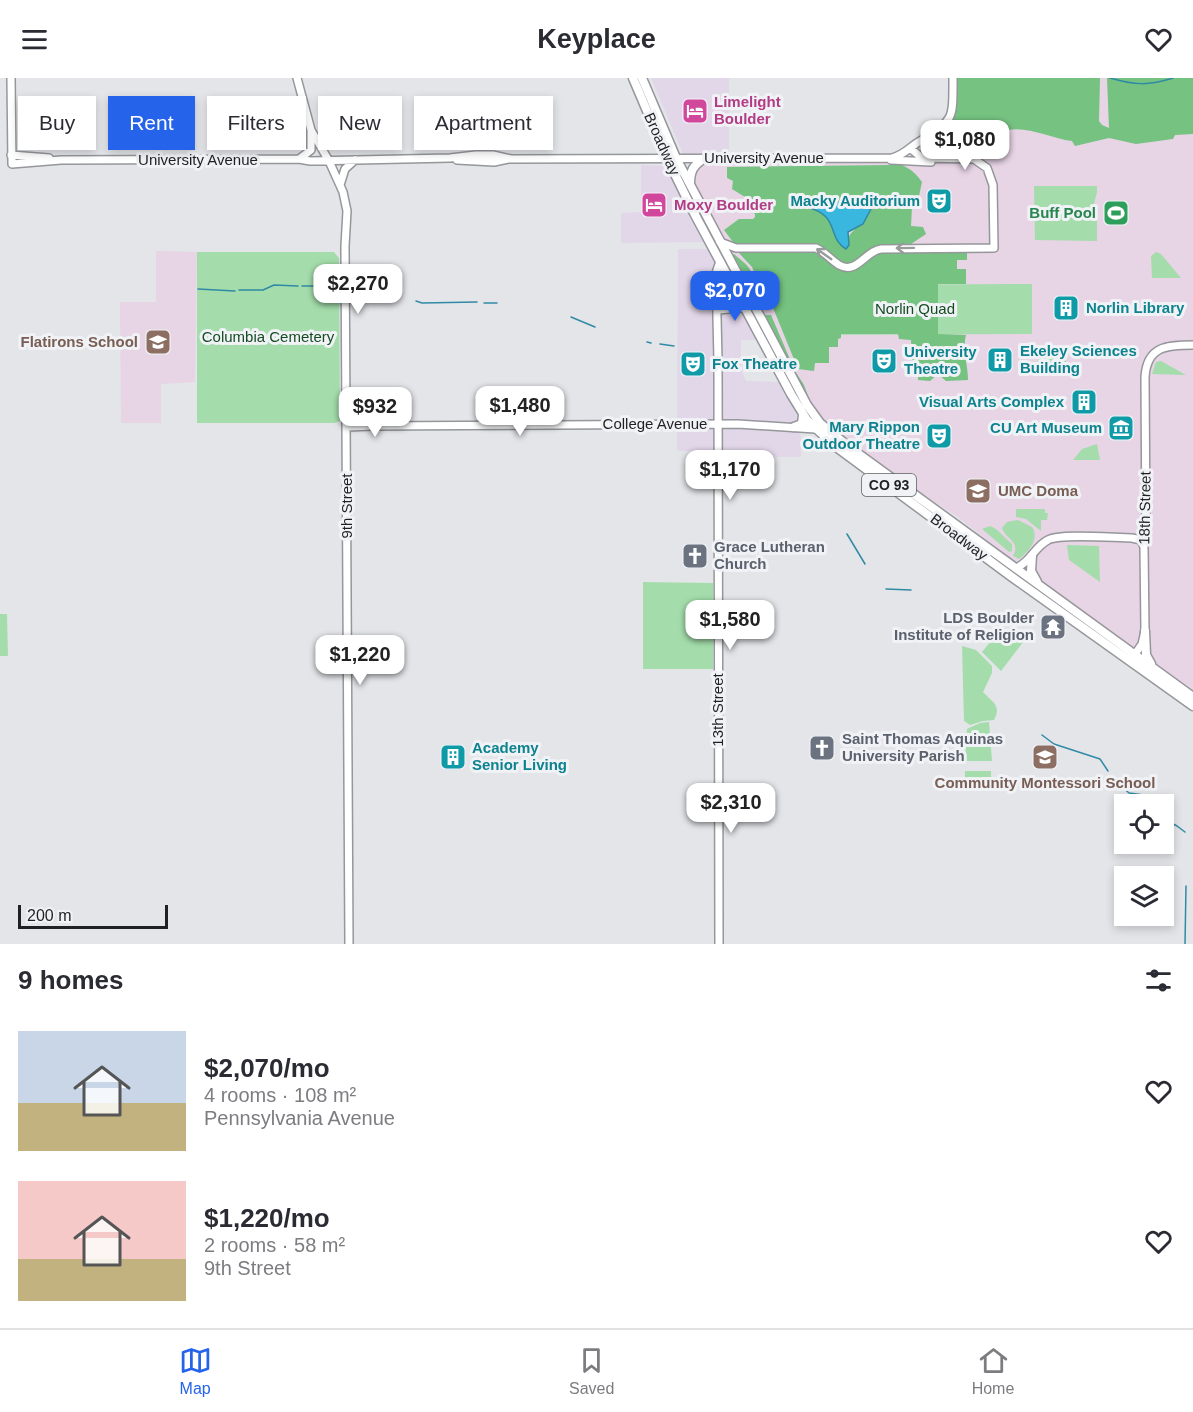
<!DOCTYPE html>
<html lang="en">
<head>
<meta charset="utf-8">
<style>
	:root { --surface:#fff; --page:#f7f7f7; --text:#2b2b33; --muted:#7c7c81; --line:#e1e1e2; --accent:#2563eb }
	body { margin:0; font-family:Helvetica,sans-serif; background:var(--page); color:var(--text); height:100vh; display:flex; flex-direction:column; font-size:22px; white-space:nowrap }
	* { box-sizing:border-box; margin:0 }
	p { font-size:20px; color:var(--muted) }
	.icon { flex:none; width:33px; height:33px; fill:none; stroke:currentColor; stroke-width:2; stroke-linecap:round; stroke-linejoin:round }
	.map { position:relative; height:866px; overflow:hidden }
	.panel { display:flex; flex-direction:column; background:var(--surface); flex:1 }
	.panel>* { flex:none }
	.top-card { position:absolute; left:18px; top:18px; width:600px; height:54px; display:flex; gap:12px }
	.fabs { position:absolute; left:1114px; top:716px; display:grid; gap:12px }
	.fabs a { display:grid; place-items:center; width:60px; height:60px; border-radius:0px; background:var(--surface); box-shadow:0 3px 9px #0003; font-size:30px }
	.scale { position:absolute; left:18px; bottom:15px; width:150px; box-sizing:border-box; padding-left:6px; border:3px solid #1f2021; border-top:0; font-size:16px; line-height:21px; white-space:nowrap; color:#1f2021; -webkit-text-stroke:4px #f0f2f6; paint-order:stroke }
	.price { position:absolute; translate:-50% -51px; padding:0 14px; border-radius:12px; background:#fff; color:#222; font-size:20px; line-height:39px; filter:drop-shadow(0 2px 3px #0008) }
	.price::after { content:''; position:absolute; left:50%; top:36px; width:18px; height:14px; margin-left:-9px; background:inherit; clip-path:polygon(0 0,100% 0,50% 100%) }
	.price.active { background:var(--accent); color:#fff }
	ul { padding:0; list-style:none }
	li { display:flex; align-items:center; gap:18px; height:150px; padding:0 18px }
	li span { display:grid; place-items:center; flex:none; width:168px; height:120px; border-radius:0px; color:#555 }
	li>.icon { margin-inline-start:auto }
	span .icon { width:72px; height:72px; fill:#fffc; stroke-width:1 }
	li b { font-size:26px }
	h2 { display:flex; justify-content:space-between; align-items:center; height:72px; padding:0 18px; font-size:26px }
	.pill { padding:0 21px; border-radius:0px; background:var(--surface); box-shadow:0 3px 9px #0003; font-size:21px; line-height:54px }
	.pill.active { background:var(--accent); color:#fff }
	header { display:flex; justify-content:space-between; align-items:center; height:78px; padding:0 18px; background:var(--surface); font-size:27px; font-weight:700 }
	.menu { display:flex; justify-content:space-around; align-items:center; height:84px; border-top:2px solid var(--line); background:var(--surface); font-size:16px; color:var(--muted) }
	.menu a { display:grid; justify-items:center; gap:3px }
	.menu .active { color:var(--accent) }
	.map>svg:first-child { display:block }
	.commercial { fill:#e2d6e9 }
	.education { fill:#e7d4e5 }
	.green { fill:#a4ddab }
	.forest { fill:#75c281; fill-rule:evenodd }
	.water { fill:#39b7de; stroke:#318aa5; stroke-width:1.5 }
	.lines { fill:none; stroke-linecap:round; stroke-linejoin:round }
	.stream { stroke:#318aa5; stroke-width:1.5 }
	.minor-casing { stroke:#95979b; stroke-width:10 }
	.major-casing { stroke:#95979b; stroke-width:11 }
	.minor { stroke:#fff; stroke-width:7 }
	.major { stroke:#fff; stroke-width:8 }
	.oneway { stroke:#9a9b9b }
	.labels { text-anchor:middle; stroke-width:6; stroke-linejoin:round; paint-order:stroke }
	.shield { fill:#f0f2f6; stroke:#5e5f61; stroke-width:1.5 }
	.shield-label { font-size:14px; font-weight:bold; fill:#1f2021 }
	.hotel-label { font-size:15px; font-weight:bold; fill:#b23c85; stroke:#f0f2f6; text-anchor:start }
	.street-label { font-size:15px; fill:#1f2021; stroke:#f0f2f6 }
	.culture-label { font-size:15px; font-weight:bold; fill:#0d838f; stroke:#f0f2f6; text-anchor:start }
	.leisure-label { font-size:15px; font-weight:bold; fill:#27864d; stroke:#f0f2f6; text-anchor:end }
	.park-label { font-size:15px; fill:#144c22; stroke:#f0f2f6 }
	.education-label { font-size:15px; font-weight:bold; fill:#785e54; stroke:#f0f2f6; text-anchor:end }
	.worship-label { font-size:15px; font-weight:bold; fill:#5b616d; stroke:#f0f2f6; text-anchor:start }
</style>
</head>
<body>
<header><svg class="icon" aria-label="menu" viewBox="0 0 24 24"><path d="M4 6h16M4 12h16M4 18h16"/></svg>Keyplace<svg class="icon" aria-label="heart" viewBox="0 0 24 24"><path d="M12 20l-8-8c-3-5 5-10 8-4 3-6 11-1 8 4z"/></svg></header>
<div class="map">
<svg width="1193" height="866" viewBox="0 0 1193 866">
	<rect width="100%" height="100%" fill="#e3e5e9"/>
	<path class="commercial" d="M651,0h78v75l-46,1z
		M641,87l25,1 3,2 36,72 -2,2 -82,1v-30l20,-1z
		M678,171h33l48,91h-18v29l5,12 34,1 18,36 3,21v18l-75,-1 -17,-5h-32z"/>
	<path class="education" d="M1062,0h131v616l-144,-104 -91,-73 -44,-28 -7,-3 -70,-52 -26,-26 -96,-181 -22,-48 5,-14 6,-2 195,-5 8,-3 35,-25z
		M156,173l41,1 -2,130 -34,2v39h-40l-1,-121h36z"/>
	<path class="green" d="M1034,108h63v6l-3,12 3,14v23l-62,-1z
		M197,174h137l5,6 1,163 -6,2h-137z
		M1156,174l5,2 20,24h-29l-1,-22z
		M1032,206v50l-224,1 -9,-50z
		M1055,272l10,7 1,5 -17,12 -12,-11 1,-3z
		M1161,283l25,14 -34,-1 4,-12z
		M1097,366l3,16h-27l9,-11z
		M1016,431h29v4h3l-1,7h-6v11l-15,-12 -10,-2z
		M1018,442l14,7c8,11 -3,25 -13,32l-6,-3c8,-15 -7,-16 -11,-28l5,-6z
		M990,448c8,2 15,13 22,18v7l-3,1 -27,-23z
		M1067,467l32,1 1,36 -31,-22z
		M643,504l70,1v86h-70z
		M0,536h7l1,42h-8z
		M1008,559h10l6,4 -23,30 -19,-19 9,-11h9z
		M962,568l14,4 16,16v7l-9,19c9,10 19,13 11,28l-11,1 -13,4 -6,-4z
		M989,644l3,39h-27l2,-32 13,-6z
		M965,693h26v15h-26z"/>
	<path class="forest" d="M958,0h142l-1,43 3,4 7,3 -2,-50h86v56l-18,1 -2,4 -37,5 -27,-6 -34,8 -3,-5c-23,-3 -49,-18 -71,-9 -13,5 -17,21 -29,25l-1,-8h-38l-2,3 -10,1 -1,-7c30,-20 38,-32 38,-68z
		M888,84c16,2 25,7 34,20l-3,14 -7,11 -1,19 12,1 3,7 -15,10 -35,2 -12,7 -10,10 -5,1 -6,-1 -19,-14 -88,-3 -12,-16 15,-11h14l2,-2v-3l-6,-4 -2,-5 3,-5 -18,-11 1,-8 -6,-3v-11l163,-2zM818,132l49,4c-4,11 -15,14 -20,26l-11,-1 -3,-13 -7,-10z
		M752,173l66,1c8,5 13,15 23,18 18,7 23,-14 38,-18l88,-1v9h-10v9h9v15h-28v50l28,1c-4,16 2,29 2,45l-22,1 -8,-7 -8,7 -12,-1 1,-19 -7,-1 -1,-20 -12,-1 -1,-5h-57v4l-3,1v8h-9v16h-14l-1,8 -16,-2 -27,-66 -9,-13 -10,-23 -13,-14z
		M734,176c4,4 12,9 15,14 3,4 16,33 16,37l-6,4 -25,-47 -2,-7z
		M761,237h10l24,56 9,14 8,22z"/>
	<path class="water" d="M817,121l55,8 -9,17 -15,8 1,13 -3,4c-20,-12 -5,-34 -40,-42l2,-7z"/>
	<g class="lines">
		<path class="stream" d="M1110,0c24,7 38,8 63,0
			M302,208h36
			M351,208l8,-2 36,5
			M198,211l37,2
			M239,212h24l11,-5 24,1
			M416,223l6,2 55,-1
			M484,225h13
			M571,239l24,10
			M647,264l4,1
			M660,266l14,2
			M847,456l18,30
			M886,511l25,1
			M1042,657l12,9 46,15 8,12
			M1120,707l9,8 15,2
			M1164,741l13,7 8,6
			M1185,866l1,-58"/>
		<g class="minor-casing">
			<path id="minor" d="M11,0l1,86 49,-4 240,-1
				M297,0l14,52 18,31 14,31 4,19 -2,35 4,698
				M11,77l38,3
				M299,81l11,2 140,-3 26,-3h17l18,4 381,-1c11,-3 16,-9 25,-15 37,-24 36,-20 36,-65
				M299,81l12,-9v-18
				M457,82l37,2 14,-3
				M891,82l40,2
				M340,107l5,-16 10,-9
				M720,164l16,6h80c9,4 15,12 23,17 18,10 26,-14 42,-16l113,-1 -1,-63 -6,-17 -13,-9 -52,-1 -12,-10
				M717,232l25,-2 4,-4 1,-9
				M347,349l26,-1 365,-2 77,5
				M1141,462l5,-8 -1,-155c2,-31 22,-32 48,-32
				M1016,490c15,-6 18,-21 32,-28 12,-7 67,-2 84,-2l9,2
				M1133,579l9,-13 3,-13 -1,-84 -3,-7
				M719,866l-1,-583 -2,-88 4,-12"/>
		</g>
		<g class="major-casing">
			<path id="major" d="M633,0l34,80 27,55 97,181 16,26 28,26 177,131 181,129
				M642,0l34,80 131,247 13,18 29,24 344,250
				M690,106c0,-13 3,-19 15,-26
				M794,349l8,-3 1,-9
				M1032,478l-1,15 6,11
				M1145,553l1,24 5,9"/>
		</g>
		<use href="#minor" class="minor"/>
		<use href="#major" class="major"/>
	</g>
	<defs><path id="oneway-shaft" d="M-6 0H5M1.5-3L5.5 0L1.5 3" fill="none" stroke-width="1.6" stroke-linecap="round" stroke-linejoin="round" transform="scale(1.5)"/></defs>
	<g class="oneway">
		<use href="#oneway-shaft" transform="translate(905 170) rotate(179)"/>
		<use href="#oneway-shaft" transform="translate(824 176) rotate(-145)"/>
	</g>
	<defs>
		<g id="hotel-square" transform="scale(1.35)"><rect x="-9" y="-9" width="18" height="18" rx="4" fill="#d1479c" stroke="#f0f2f6"/><path d="M-6-4.5h1.5V1H6V5H4.5V3h-9V5H-6ZM-4 0a1.8 1.8 0 1 1 3.6 0ZM.5 0V-2.5h3Q6-2.5 6 0Z" fill="#fff"/></g>
		<g id="theatre-square" transform="scale(1.35)"><rect x="-9" y="-9" width="18" height="18" rx="4" fill="#0f9aa8" stroke="#f0f2f6"/><path d="M-5-5.5Q0-4 5-5.5V0Q5 5 0 6Q-5 5-5 0ZM-3.3-2.5H-1v1.5H-3.3ZM1-2.5H3.3v1.5H1ZM-2.8 1Q0 5.5 2.8 1Z" fill="#fff"/></g>
		<g id="stadium-square" transform="scale(1.35)"><rect x="-9" y="-9" width="18" height="18" rx="4" fill="#2e9e5b" stroke="#f0f2f6"/><path d="M0-5a6.5 5 0 1 0 0 10a6.5 5 0 1 0 0-10ZM-3.5-1.8h7v3.6h-7Z" fill="#fff"/></g>
		<g id="building-square" transform="scale(1.35)"><rect x="-9" y="-9" width="18" height="18" rx="4" fill="#0f9aa8" stroke="#f0f2f6"/><path d="M-4-6H4V6H1V3H-1V6H-4ZM-2.5-4.3h1.7v1.8h-1.7ZM.8-4.3h1.7v1.8H.8ZM-2.5-1h1.7V.8h-1.7ZM.8-1h1.7V.8H.8Z" fill="#fff"/></g>
		<g id="school-square" transform="scale(1.35)"><rect x="-9" y="-9" width="18" height="18" rx="4" fill="#8d6e63" stroke="#f0f2f6"/><path d="M0-5L7-2L0 1L-7-2ZM-4 1L0 2.5L4 1V4Q0 6-4 4Z" fill="#fff"/></g>
		<g id="museum-square" transform="scale(1.35)"><rect x="-9" y="-9" width="18" height="18" rx="4" fill="#0f9aa8" stroke="#f0f2f6"/><path d="M0-6L6-3V-2H-6V-3ZM-5-1h2V3h-2ZM-1-1h2V3h-2ZM3-1h2V3H3ZM-6 4H6V6H-6Z" fill="#fff"/></g>
		<g id="university-square" transform="scale(1.35)"><rect x="-9" y="-9" width="18" height="18" rx="4" fill="#8d6e63" stroke="#f0f2f6"/><path d="M0-5L7-2L0 1L-7-2ZM-4 1L0 2.5L4 1V4Q0 6-4 4Z" fill="#fff"/></g>
		<g id="church-square" transform="scale(1.35)"><rect x="-9" y="-9" width="18" height="18" rx="4" fill="#6b7280" stroke="#f0f2f6"/><path d="M-1.2-6h2.4v3.5h3.3v2.4h-3.3V6h-2.4V-.1h-3.3v-2.4h3.3Z" fill="#fff"/></g>
		<g id="temple-square" transform="scale(1.35)"><rect x="-9" y="-9" width="18" height="18" rx="4" fill="#6b7280" stroke="#f0f2f6"/><path d="M0-6L5-2H3V0L6.5 2.5H4V6H1.5V3h-3V6H-4V2.5H-6.5L-3 0V-2H-5Z" fill="#fff"/></g>
	</defs>
	<g fill-rule="evenodd">
		<use href="#hotel-square" x="695" y="33"/>
		<use href="#theatre-square" x="939" y="123"/>
		<use href="#hotel-square" x="654" y="127"/>
		<use href="#stadium-square" x="1116" y="135"/>
		<use href="#building-square" x="1066" y="230"/>
		<use href="#school-square" x="158" y="264"/>
		<use href="#building-square" x="1000" y="282"/>
		<use href="#theatre-square" x="884" y="283"/>
		<use href="#theatre-square" x="693" y="286"/>
		<use href="#building-square" x="1084" y="324"/>
		<use href="#museum-square" x="1121" y="350"/>
		<use href="#theatre-square" x="939" y="358"/>
		<use href="#university-square" x="978" y="413"/>
		<use href="#church-square" x="695" y="478"/>
		<use href="#temple-square" x="1053" y="549"/>
		<use href="#church-square" x="822" y="670"/>
		<use href="#building-square" x="453" y="679"/>
		<use href="#school-square" x="1045" y="679"/>
	</g>
	<g class="labels">
		<rect class="shield" x="862" y="396" width="54" height="22" rx="4.5"/>
		<g class="shield-label">
			<text x="889" y="412">CO 93</text>
		</g>
		<g class="hotel-label">
			<text x="714" y="29">Limelight<tspan x="714" dy="17">Boulder</tspan></text>
			<text x="674" y="132">Moxy Boulder</text>
		</g>
		<g class="street-label">
			<text transform="translate(662 66) rotate(66)" y="5">Broadway</text>
			<text x="764" y="85">University Avenue</text>
			<text x="198" y="87">University Avenue</text>
			<text x="655" y="351">College Avenue</text>
			<text transform="translate(347 428) rotate(-90)" y="5">9th Street</text>
			<text transform="translate(1145 430) rotate(-89)" y="5">18th Street</text>
			<text transform="translate(959 459) rotate(37)" y="5">Broadway</text>
			<text transform="translate(718 632) rotate(-90)" y="5">13th Street</text>
		</g>
		<g class="culture-label">
			<text x="920" y="128" text-anchor="end">Macky Auditorium</text>
			<text x="1086" y="235">Norlin Library</text>
			<text x="1020" y="278">Ekeley Sciences<tspan x="1020" dy="17">Building</tspan></text>
			<text x="904" y="279">University<tspan x="904" dy="17">Theatre</tspan></text>
			<text x="712" y="291">Fox Theatre</text>
			<text x="1064" y="329" text-anchor="end">Visual Arts Complex</text>
			<text x="920" y="354" text-anchor="end">Mary Rippon<tspan x="920" dy="17">Outdoor Theatre</tspan></text>
			<text x="1102" y="355" text-anchor="end">CU Art Museum</text>
			<text x="472" y="675">Academy<tspan x="472" dy="17">Senior Living</tspan></text>
		</g>
		<g class="leisure-label">
			<text x="1096" y="140">Buff Pool</text>
		</g>
		<g class="park-label">
			<text x="915" y="236">Norlin Quad</text>
			<text x="268" y="264">Columbia Cemetery</text>
		</g>
		<g class="education-label">
			<text x="138" y="269">Flatirons School</text>
			<text x="998" y="418" text-anchor="start">UMC Doma</text>
			<text x="1045" y="710" text-anchor="middle">Community Montessori School</text>
		</g>
		<g class="worship-label">
			<text x="714" y="474">Grace Lutheran<tspan x="714" dy="17">Church</tspan></text>
			<text x="1034" y="545" text-anchor="end">LDS Boulder<tspan x="1034" dy="17">Institute of Religion</tspan></text>
			<text x="842" y="666">Saint Thomas Aquinas<tspan x="842" dy="17">University Parish</tspan></text>
		</g>
	</g>
</svg>
<div class="fabs">
<a><svg class="icon" aria-label="locate" viewBox="0 0 24 24"><circle cx="12" cy="12" r="6"/><path d="M12 2v4M12 18v4M2 12h4M18 12h4"/></svg></a>
<a><svg class="icon" aria-label="layers" viewBox="0 0 24 24"><path d="M12 4l9 5-9 5-9-5zM3 14l9 5 9-5"/></svg></a>
</div>
<div class="scale">200 m</div>
<b class="price" style="left:965px;top:93px">$1,080</b>
<b class="price" style="left:358px;top:237px">$2,270</b>
<b class="price active" style="left:735px;top:244px">$2,070</b>
<b class="price" style="left:520px;top:359px">$1,480</b>
<b class="price" style="left:375px;top:360px">$932</b>
<b class="price" style="left:730px;top:423px">$1,170</b>
<b class="price" style="left:730px;top:573px">$1,580</b>
<b class="price" style="left:360px;top:608px">$1,220</b>
<b class="price" style="left:731px;top:756px">$2,310</b>
<div class="top-card">
<a class="pill">Buy</a>
<a class="pill active">Rent</a>
<a class="pill">Filters</a>
<a class="pill">New</a>
<a class="pill">Apartment</a>
</div>
</div>
<section class="panel">
<h2>9 homes<svg class="icon" aria-label="filters" viewBox="0 0 24 24"><path d="M4 7h16M4 17h16"/><circle cx="9" cy="7" r="2"/><circle cx="15" cy="17" r="2"/></svg></h2>
<ul>
<li><span style="background:linear-gradient(#c9d6e8 60%,#c2b280 0)"><svg class="icon" aria-label="home" viewBox="0 0 24 24"><path d="M3 11l9-7 9 7M6 9v11h12V9"/></svg></span><div><b>$2,070/mo</b><p>4 rooms · 108 m²</p><p>Pennsylvania Avenue</p></div><svg class="icon" aria-label="heart" viewBox="0 0 24 24"><path d="M12 20l-8-8c-3-5 5-10 8-4 3-6 11-1 8 4z"/></svg></li>
<li><span style="background:linear-gradient(#f6c9c9 65%,#c2b280 0)"><svg class="icon" aria-label="home" viewBox="0 0 24 24"><path d="M3 11l9-7 9 7M6 9v11h12V9"/></svg></span><div><b>$1,220/mo</b><p>2 rooms · 58 m²</p><p>9th Street</p></div><svg class="icon" aria-label="heart" viewBox="0 0 24 24"><path d="M12 20l-8-8c-3-5 5-10 8-4 3-6 11-1 8 4z"/></svg></li>
</ul>
</section>
<nav class="menu">
<a class="active"><svg class="icon" aria-label="map" viewBox="0 0 24 24"><path d="M3 6l6-2 6 2 6-2v14l-6 2-6-2-6 2zM9 4v14M15 6v14"/></svg>Map</a>
<a><svg class="icon" aria-label="saved" viewBox="0 0 24 24"><path d="M7 4h10v16l-5-4-5 4z"/></svg>Saved</a>
<a><svg class="icon" aria-label="home" viewBox="0 0 24 24"><path d="M3 11l9-7 9 7M6 9v11h12V9"/></svg>Home</a>
</nav>
</body>
</html>
